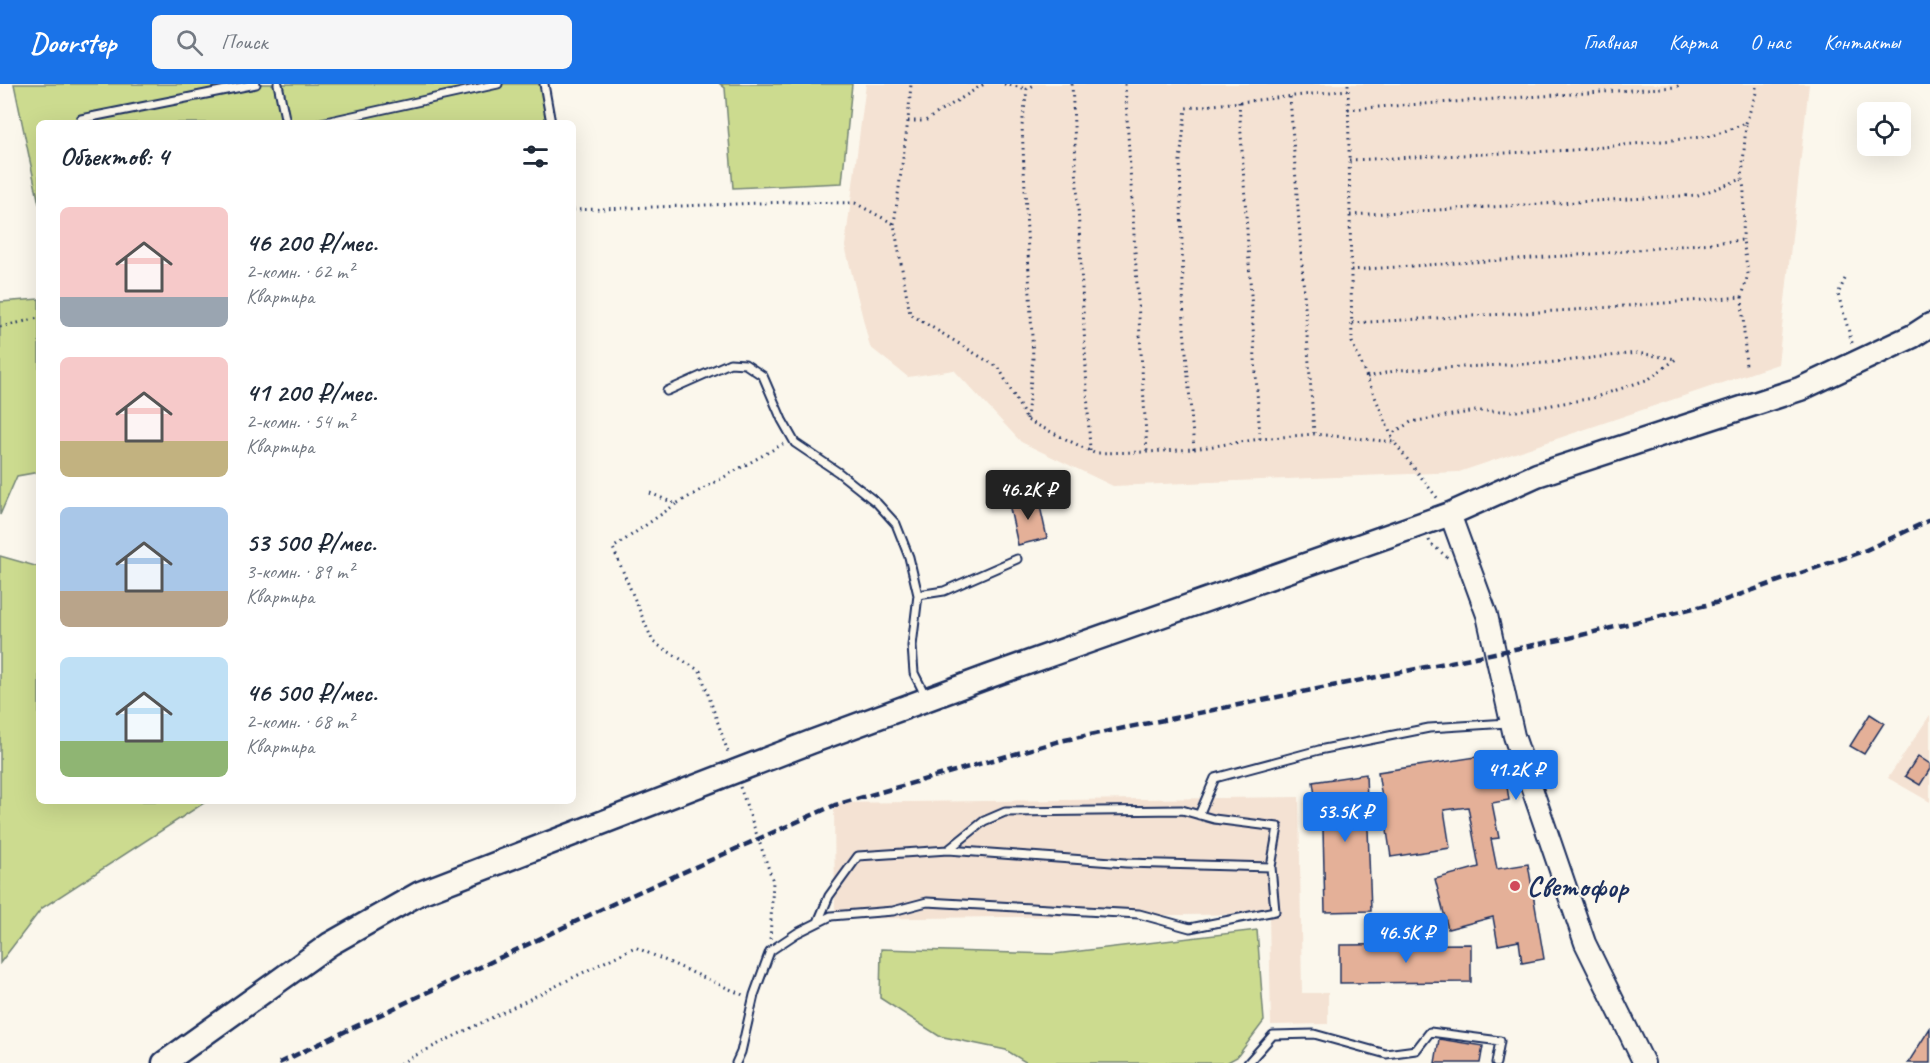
<!DOCTYPE html>
<html lang="ru">
<head>
<meta charset="utf-8">
<style>
	:root { --surface:#fff; --page:#f6f6f7; --text:#1f2937; --muted:#747a83; --accent:#1a73e8 }
	body { margin:0; font-family:Caveat,sans-serif; background:var(--page); color:var(--text); height:100vh; display:flex; flex-direction:column; font-size:22px; white-space:nowrap }
	* { box-sizing:border-box; margin:0 }
	p { font-size:20px; color:var(--muted) }
	.icon { flex:none; width:33px; height:33px; fill:none; stroke:currentColor; stroke-width:2; stroke-linecap:round; stroke-linejoin:round }
	.map { position:relative; flex:1; overflow:hidden }
	.panel { position:absolute; left:36px; top:36px; width:540px; height:684px; display:flex; flex-direction:column; background:var(--surface); border-radius:9px; box-shadow:0 6px 24px #0002 }
	.panel>* { flex:none }
	.fabs { position:absolute; left:1857px; top:18px; display:grid; gap:12px }
	.fabs a { display:grid; place-items:center; width:54px; height:54px; border-radius:9px; background:var(--surface); box-shadow:0 6px 24px #0002; font-size:30px }
	.price { position:absolute; translate:-50% -51px; padding:0 14px; border-radius:6px; background:var(--accent); color:#fff; font-size:20px; line-height:39px; filter:drop-shadow(0 2px 3px #0008) }
	.price::after { content:''; position:absolute; left:50%; top:36px; width:18px; height:14px; margin-left:-9px; background:inherit; clip-path:polygon(0 0,100% 0,50% 100%) }
	.price.active { background:#222; color:#fff }
	ul { padding:0; list-style:none }
	li { display:flex; align-items:center; gap:18px; height:150px; padding:0 24px }
	li span { display:grid; place-items:center; flex:none; width:168px; height:120px; border-radius:9px; color:#555 }
	li>.icon { margin-inline-start:auto }
	span .icon { width:72px; height:72px; fill:#fffc; stroke-width:1 }
	li b { font-size:26px }
	h2 { display:flex; justify-content:space-between; align-items:center; height:72px; padding:0 24px; font-size:26px }
	header { display:flex; align-items:center; gap:36px; box-sizing:border-box; height:84px; padding:0 30px; background:var(--accent); color:#fff }
	header strong { font-size:28px }
	nav { display:flex; gap:33px; margin-inline-start:auto; font-size:21px }
	.search { width:420px; height:54px; background:var(--page); display:flex; align-items:center; gap:15px; box-sizing:border-box; padding:0 21px; border-radius:9px; color:var(--muted); font-size:22px }
	.map>svg:first-child { display:block }
	.built { fill:#f4e2d3 }
	.green { fill:#ccdb8f; stroke:#748576; stroke-width:1.5 }
	.building { fill:#e4b098; stroke:#1b2f5e; stroke-width:1.5 }
	.lines { fill:none; stroke-linecap:round; stroke-linejoin:round }
	.lane-casing { stroke:#1b2f5e; stroke-width:11 }
	.secondary-casing { stroke:#1b2f5e; stroke-width:24 }
	.primary-casing { stroke:#1b2f5e; stroke-width:27 }
	.path { stroke:#1b2f5e; stroke-width:3; stroke-dasharray:1.5 4.5; stroke-linecap:butt }
	.lane { stroke:#fbf7ec; stroke-width:7 }
	.secondary { stroke:#fbf7ec; stroke-width:20 }
	.primary { stroke:#fbf7ec; stroke-width:22 }
	.rail { stroke:#1b2f5e; stroke-width:4.5; stroke-dasharray:9 4.5; stroke-linecap:butt }
	.poi-dot { fill:#d1495b; stroke:#fbf7ec; stroke-width:2 }
	.labels { text-anchor:middle; stroke-width:4.5; stroke-linejoin:round; paint-order:stroke }
	.poi-label { font-size:28px; font-weight:bold; fill:#1b2f5e; stroke:#fbf7ec; text-anchor:start }
</style>
</head>
<body>
<header>
<strong>Doorstep</strong>
<div class="search"><svg class="icon" aria-label="search" viewBox="0 0 24 24"><circle cx="10" cy="10" r="6"/><path d="M15 15l6 6"/></svg>Поиск</div>
<nav><a>Главная</a><a>Карта</a><a>О нас</a><a>Контакты</a></nav>
</header>
<div class="map">
<svg width="1930" height="979" viewBox="0 0 1930 979">
	<rect width="100%" height="100%" fill="#fbf7ec"/>
	<filter id="ink" filterUnits="userSpaceOnUse"><feTurbulence type="fractalNoise" baseFrequency=".0167" numOctaves="2"/><feDisplacementMap in="SourceGraphic" scale="12" xChannelSelector="R" yChannelSelector="G"/><feConvolveMatrix kernelMatrix="1 2 1 2 8 2 1 2 1" color-interpolation-filters="sRGB"/></filter>
	<g filter="url(#ink)">
		<path class="built" d="M866,0h943l-31,280 -319,108 -346,14 -92,-44 -67,-72 -46,7 -38,-30 -25,-101z
			M1930,631v87l-42,-24z
			M1299,713l3,196h26v31l-57,1 -2,-111 -434,5 -1,-116z"/>
		<path class="green" d="M14,0h527l8,39h-510v81z
			M720,0h132l-10,99 -109,5 -8,-100z
			M39,215v173l-22,4 -17,39v-213z
			M0,472l39,11v234h168l-165,107 -42,55z
			M1257,846l7,91 -27,36 -11,6h-199l-21,-13 -67,-14 -59,-38 1,-49 174,5z"/>
		<path class="building" d="M1038,413l9,41 -29,7 -9,-41z
			M1870,630l14,9 -20,31 -14,-8z
			M1502,669l7,47 -17,3 7,35 -8,1 6,30 31,-5 16,95 -22,4 -3,-22 -21,4 -5,-28 -45,12 -13,-50 44,-12 -11,-60 -24,3 6,38 -59,9 -13,-85z
			M1918,672l12,8v5l-10,16 -15,-9z
			M1366,690l5,137 -46,1 -2,-83h-3l-7,-47z
			M1471,860v38l-131,1v-38z
			M1930,944v35h-22z
			M1439,955l44,7 -3,17h-45z"/>
		<g class="lines">
			<g class="lane-casing">
				<path id="lane" d="M278,0l8,39
					M544,0l7,39
					M81,35l175,-35
					M321,39l177,-39
					M667,307l63,-28 15,1 18,12 19,44 13,23 43,29 39,31 19,21 13,33 9,38 -6,51 2,27 12,24
					M918,511l26,-4 73,-32
					M1199,731l16,-37 104,-28 110,-22 79,-5
					M948,766l36,-29 21,-9 177,-2 32,9 64,8 -7,40
					M736,979l5,-11 13,-57 16,-44 27,-18 34,-17 62,-5 34,-9 212,12 51,14 85,-17 -4,-44 -145,-4 -178,-13 -90,6 -29,40 -11,26
					M1248,979l25,-28 41,-1 72,20 30,-4 14,-18 70,9 -4,22"/>
			</g>
			<g class="secondary-casing">
				<path id="secondary" d="M1450,430l37,101 27,121 71,207 59,120"/>
			</g>
			<g class="primary-casing">
				<path id="primary" d="M164,979l166,-119 90,-51 391,-151 179,-66 460,-162 87,-39 263,-86 113,-53 17,-11"/>
			</g>
			<path class="path" d="M1004,0l23,5
				M1072,0l18,367
				M1125,0l22,368
				M1348,0l4,258 42,100
				M1290,13l24,336
				M1239,18l21,337
				M1348,25l328,-22 6,-3
				M908,37h17l59,-37
				M1746,39l10,-30v-9
				M1349,76l225,-10 138,-14 34,-13 -4,56
				M573,126l216,-8 66,1 39,21 16,90 89,54 28,52 67,33 53,-1 47,-3 66,-10 54,-5 80,8 44,57
				M1350,131l348,-20 44,-16 2,10 -1,51
				M894,140l14,-103 3,-37
				M1351,186l242,-16 150,-14 5,34 -6,23 -169,13 -221,13
				M1845,195l-7,15 15,52
				M1742,213l4,71
				M0,243l39,-9
				M1367,293l32,-7 147,-7 91,-10 39,6 -27,20 -56,19 -76,13h-41l-65,11 -20,12
				M1027,335l6,-61 -11,-232 5,-37 9,-5
				M1194,365l-10,-121 -4,-167 6,-53 162,-18
				M650,409l26,11 107,-60
				M676,420l-63,44 40,94 47,29 29,84
				M1429,456l1,3 18,15
				M740,703l33,94 -3,59
				M400,979l235,-116 108,48"/>
			<use href="#lane" class="lane"/>
			<use href="#secondary" class="secondary"/>
			<use href="#primary" class="primary"/>
			<path class="rail" d="M279,979l346,-165 210,-93 225,-64 509,-103 150,-36 147,-52 64,-30"/>
		</g>
	</g>
	<circle class="poi-dot" cx="1515" cy="802" r="6"/>
	<g class="labels">
		<g class="poi-label">
			<text x="1527" y="812">Светофор</text>
		</g>
	</g>
</svg>
<div class="fabs">
<a><svg class="icon" aria-label="locate" viewBox="0 0 24 24"><circle cx="12" cy="12" r="6"/><path d="M12 2v4M12 18v4M2 12h4M18 12h4"/></svg></a>
</div>
<b class="price active" style="left:1028px;top:437px">46.2K ₽</b>
<b class="price" style="left:1516px;top:717px">41.2K ₽</b>
<b class="price" style="left:1345px;top:759px">53.5K ₽</b>
<b class="price" style="left:1406px;top:880px">46.5K ₽</b>
<section class="panel">
<h2>Объектов: 4<svg class="icon" aria-label="filters" viewBox="0 0 24 24"><path d="M4 7h16M4 17h16"/><circle cx="9" cy="7" r="2"/><circle cx="15" cy="17" r="2"/></svg></h2>
<ul>
<li><span style="background:linear-gradient(#f6c9c9 75%,#9aa5b1 0)"><svg class="icon" aria-label="home" viewBox="0 0 24 24"><path d="M3 11l9-7 9 7M6 9v11h12V9"/></svg></span><div><b>46 200 ₽/мес.</b><p>2-комн. · 62 m²</p><p>Квартира</p></div></li>
<li><span style="background:linear-gradient(#f6c9c9 70%,#c2b280 0)"><svg class="icon" aria-label="home" viewBox="0 0 24 24"><path d="M3 11l9-7 9 7M6 9v11h12V9"/></svg></span><div><b>41 200 ₽/мес.</b><p>2-комн. · 54 m²</p><p>Квартира</p></div></li>
<li><span style="background:linear-gradient(#a9c7e8 70%,#b9a48a 0)"><svg class="icon" aria-label="home" viewBox="0 0 24 24"><path d="M3 11l9-7 9 7M6 9v11h12V9"/></svg></span><div><b>53 500 ₽/мес.</b><p>3-комн. · 89 m²</p><p>Квартира</p></div></li>
<li><span style="background:linear-gradient(#bfe0f5 70%,#8fb573 0)"><svg class="icon" aria-label="home" viewBox="0 0 24 24"><path d="M3 11l9-7 9 7M6 9v11h12V9"/></svg></span><div><b>46 500 ₽/мес.</b><p>2-комн. · 68 m²</p><p>Квартира</p></div></li>
</ul>
</section>
</div>
</body>
</html>
